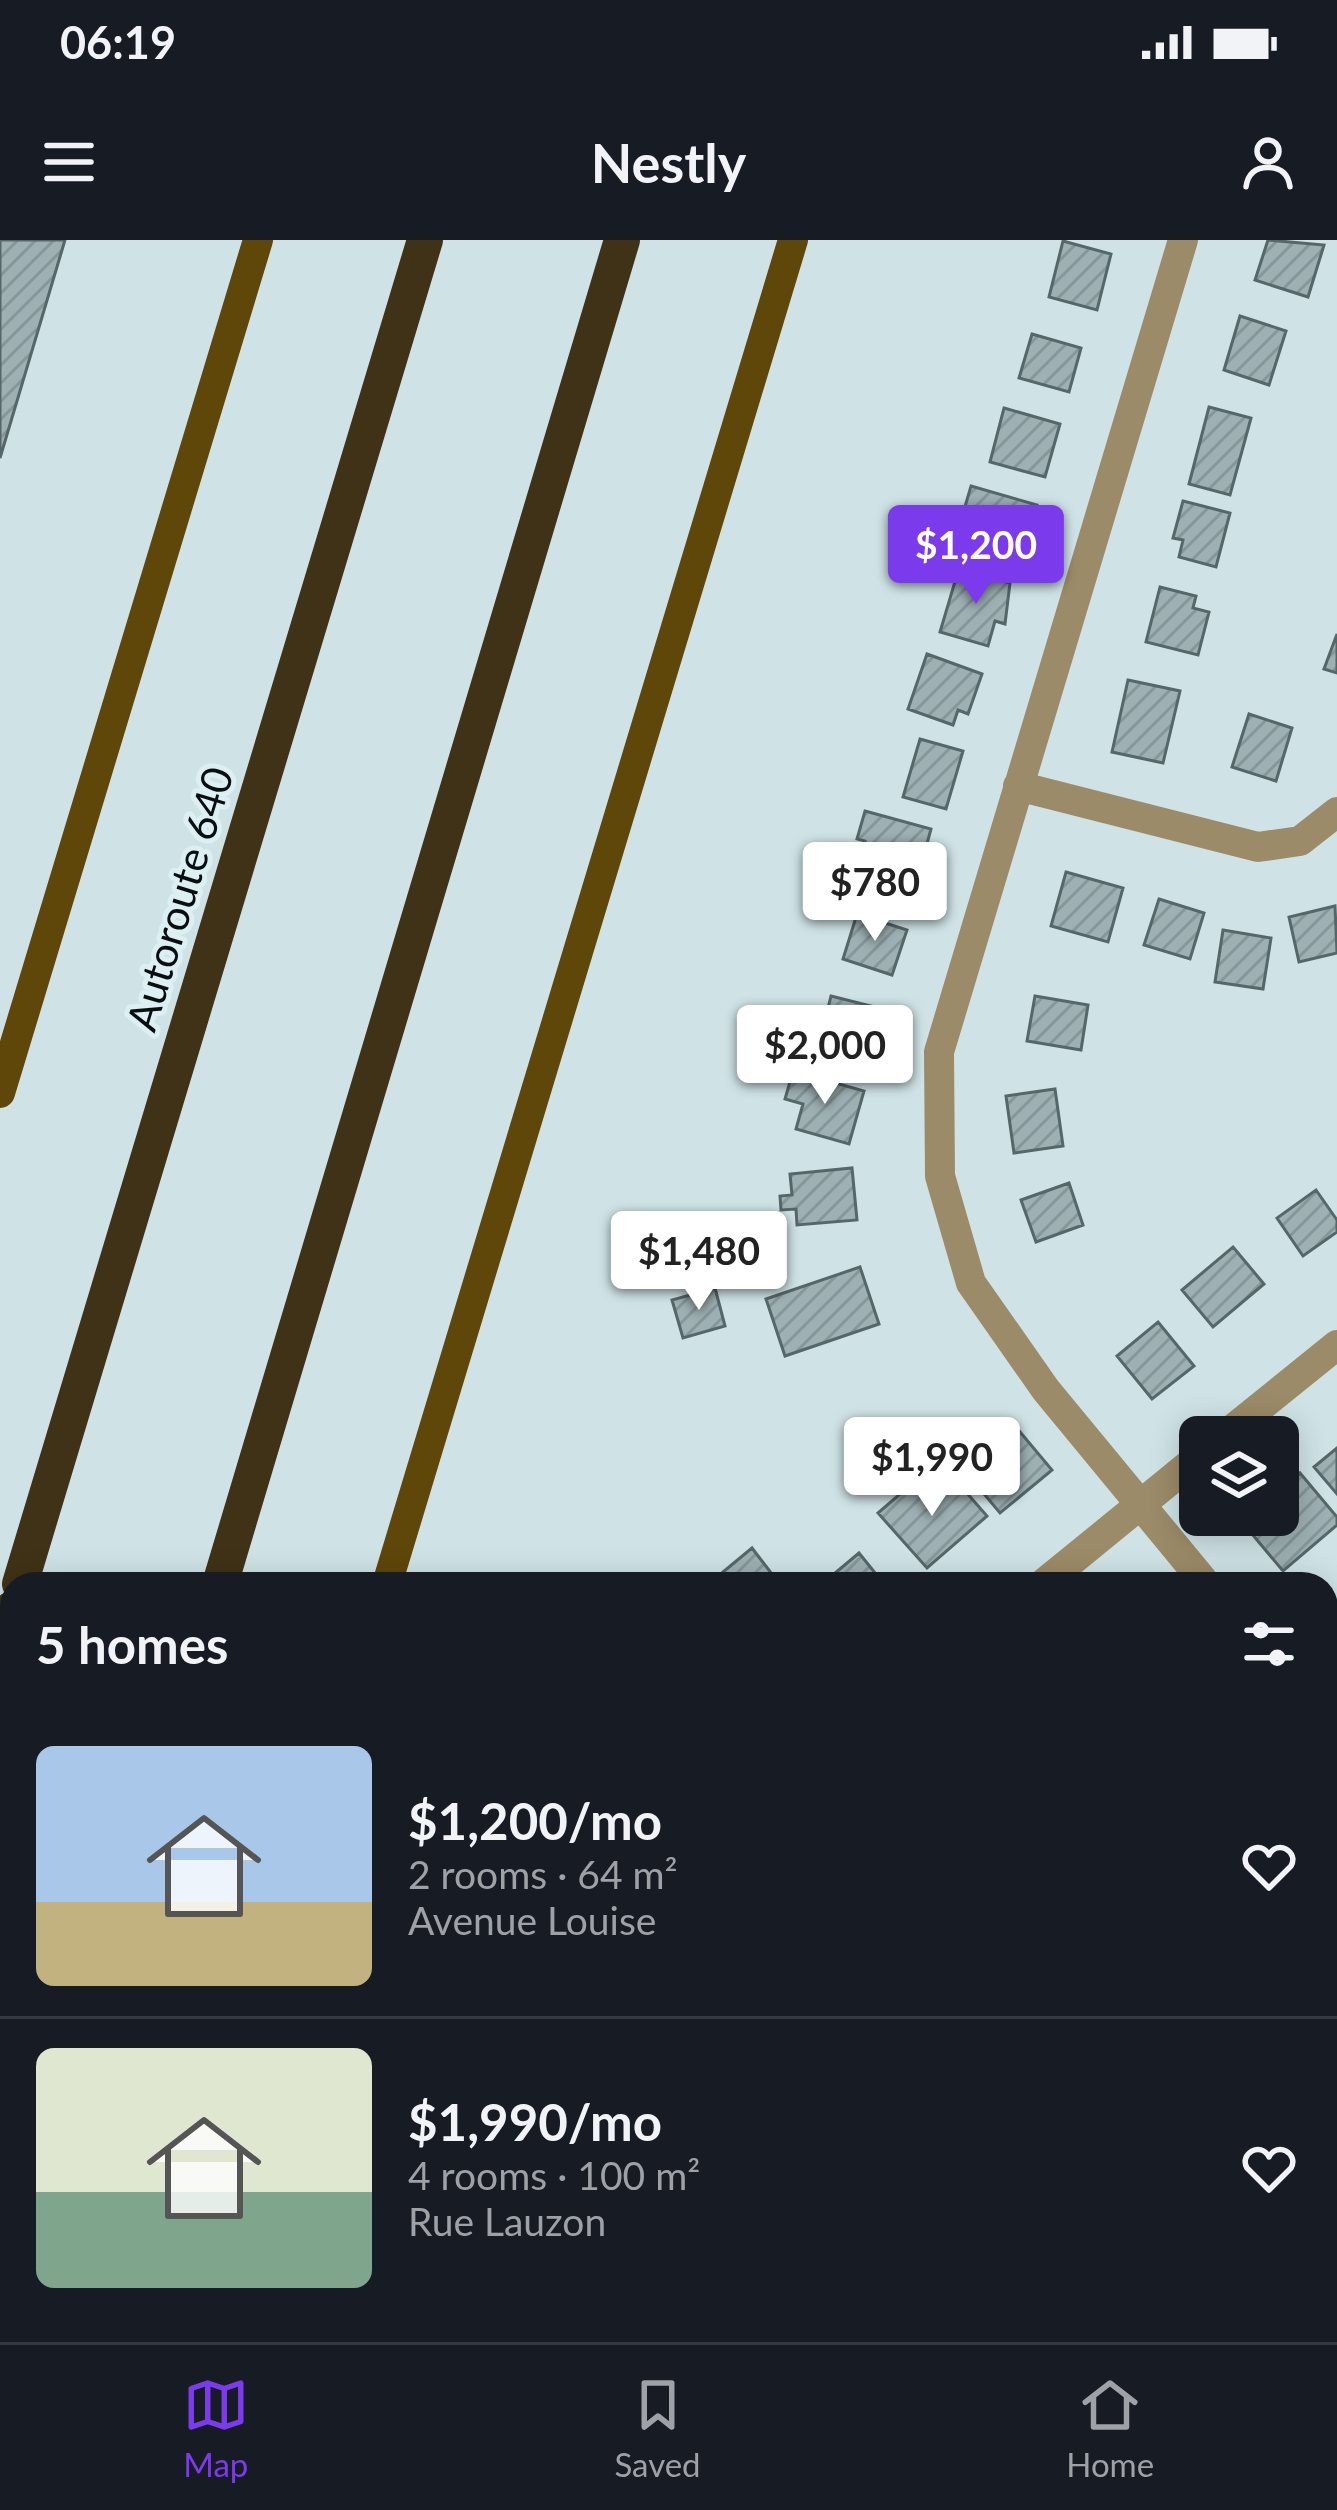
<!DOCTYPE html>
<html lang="en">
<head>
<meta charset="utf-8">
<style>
	:root { --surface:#171b24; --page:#242831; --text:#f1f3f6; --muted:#9ea1a6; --line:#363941; --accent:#7c3aed }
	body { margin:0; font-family:Lato,sans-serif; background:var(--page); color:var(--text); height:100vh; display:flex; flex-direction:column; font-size:45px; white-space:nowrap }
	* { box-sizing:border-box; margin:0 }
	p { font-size:39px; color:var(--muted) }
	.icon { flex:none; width:66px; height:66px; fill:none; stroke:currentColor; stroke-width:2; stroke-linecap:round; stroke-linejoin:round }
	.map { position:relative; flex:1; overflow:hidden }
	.side { position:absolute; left:0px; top:1332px; width:1338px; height:771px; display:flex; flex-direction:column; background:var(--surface); border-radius:36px 36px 0 0; box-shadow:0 6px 30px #0003 }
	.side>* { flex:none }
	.tools { position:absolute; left:1179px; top:1176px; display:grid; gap:24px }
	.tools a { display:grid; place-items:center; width:120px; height:120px; border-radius:18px; background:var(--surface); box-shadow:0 6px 30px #0003; font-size:60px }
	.price { position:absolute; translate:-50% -102px; padding:0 27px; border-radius:12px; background:#fff; color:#222; font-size:39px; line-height:78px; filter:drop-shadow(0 3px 6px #0008) }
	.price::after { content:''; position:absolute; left:50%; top:72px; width:36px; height:27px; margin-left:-18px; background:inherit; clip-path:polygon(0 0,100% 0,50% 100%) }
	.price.active { background:var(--accent); color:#fff }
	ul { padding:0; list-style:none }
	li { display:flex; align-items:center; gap:36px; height:300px; padding:0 36px }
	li+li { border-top:3px solid var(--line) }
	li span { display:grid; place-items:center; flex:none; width:336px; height:240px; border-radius:18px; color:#555 }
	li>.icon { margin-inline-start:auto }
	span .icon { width:144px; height:144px; fill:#fffc; stroke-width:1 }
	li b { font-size:51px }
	h2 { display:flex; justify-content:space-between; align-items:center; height:144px; padding:0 36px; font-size:51px }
	.status { display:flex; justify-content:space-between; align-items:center; height:84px; padding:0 60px; background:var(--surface); direction:ltr }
	.status svg { height:33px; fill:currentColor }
	header { display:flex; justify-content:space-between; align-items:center; height:156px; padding:0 36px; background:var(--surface); font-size:54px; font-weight:700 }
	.menu { display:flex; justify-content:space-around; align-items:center; height:168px; border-top:3px solid var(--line); background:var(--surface); font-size:33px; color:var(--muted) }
	.menu a { display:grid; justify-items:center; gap:6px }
	.menu .active { color:var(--accent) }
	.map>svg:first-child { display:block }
	.forest { fill:url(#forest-firs) }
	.building { fill:url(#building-hatch); stroke:#56676a; stroke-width:3 }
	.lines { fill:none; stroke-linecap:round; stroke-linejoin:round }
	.minor { stroke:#9c8b68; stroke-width:30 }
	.major { stroke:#5f4609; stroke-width:30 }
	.highway { stroke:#3f3216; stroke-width:36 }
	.labels { text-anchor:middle; stroke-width:10; stroke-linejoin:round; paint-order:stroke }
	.street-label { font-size:42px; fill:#090f11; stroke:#dcf0f4 }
</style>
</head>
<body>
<div class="status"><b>06:19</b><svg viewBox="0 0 49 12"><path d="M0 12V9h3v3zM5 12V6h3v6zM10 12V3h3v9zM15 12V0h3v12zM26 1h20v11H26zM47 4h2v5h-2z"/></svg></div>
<header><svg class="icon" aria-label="menu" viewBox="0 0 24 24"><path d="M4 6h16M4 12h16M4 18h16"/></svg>Nestly<svg class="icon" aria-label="person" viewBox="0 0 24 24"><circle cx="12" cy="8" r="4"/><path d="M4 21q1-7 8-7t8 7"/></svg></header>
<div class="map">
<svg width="1337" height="2102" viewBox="0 0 1337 2102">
	<defs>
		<pattern id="forest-firs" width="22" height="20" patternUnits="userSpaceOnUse" patternTransform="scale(3)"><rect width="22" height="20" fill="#d1a84f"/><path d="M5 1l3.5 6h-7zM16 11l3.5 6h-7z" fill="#b28f44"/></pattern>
		<pattern id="building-hatch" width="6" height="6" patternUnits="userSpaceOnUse" patternTransform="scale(3)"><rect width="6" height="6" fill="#9db0b3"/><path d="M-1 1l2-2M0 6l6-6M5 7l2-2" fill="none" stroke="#869699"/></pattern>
	</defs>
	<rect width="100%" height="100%" fill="#cfe3e6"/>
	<path class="forest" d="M1337,1956v146h-227l9,-11h207v-129z"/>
	<path class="building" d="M0,0h65l-65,218z
		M1268,0l56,5 -16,52 -53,-17z
		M1063,1l48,13 -14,56 -48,-13z
		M1240,76l46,15 -17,54 -45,-15z
		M1032,94l49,14 -12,44 -50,-14z
		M1209,167l42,11 -21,77 -41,-11z
		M1004,168l56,16 -15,53 -55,-15z
		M971,246l66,19 -6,23 -9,-2 -10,32 -57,-17z
		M1183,261l47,12 -14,54 -37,-10 4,-17 -10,-2z
		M959,328l51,15 -5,41 -10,-3 -7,25 -48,-14z
		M1160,347l36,9 -3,12 16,4 -11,43 -52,-13z
		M1337,394v39l-13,-4z
		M927,414l55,20 -14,40 -10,-4 -5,15 -45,-16z
		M1128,440l52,11 -17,72 -51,-11z
		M1249,474l43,14 -16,53 -44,-14z
		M920,499l43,12 -17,58 -43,-12z
		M865,571l66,18 -6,22 8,2 -11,40 -51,-14 4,-17 -15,-4 5,-17 -8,-2z
		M1066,632l57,16 -15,54 -57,-16z
		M1159,659l45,14 -14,46 -46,-14z
		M1335,666l2,47 -38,9 -10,-45z
		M857,674l50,16 -15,45 -49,-16z
		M1223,690l48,8 -8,51 -48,-7z
		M831,756l52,13 -14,53 -51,-13z
		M1035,756l53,9 -7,45 -54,-9z
		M793,831l71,20 -15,53 -53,-15 7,-25 -18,-5z
		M1055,849l8,57 -49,7 -8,-57z
		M852,928l5,52 -60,5 -1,-16 -15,1 -1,-14 12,-1 -2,-21z
		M1069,943l14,42 -47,17 -15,-42z
		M1316,950l21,30v12l-34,24 -26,-38z
		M748,986l6,39 -46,8 -7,-39z
		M1233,1007l31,37 -51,43 -31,-37z
		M860,1027l19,57 -94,32 -19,-57z
		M715,1048l10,38 -42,12 -11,-38z
		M1158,1082l36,44 -42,33 -35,-43z
		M1010,1180l42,50 -52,43 -42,-50z
		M1337,1208v46l-23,-27z
		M1300,1233l37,44v8l-54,46 -41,-49 9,-7h27v-23z
		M952,1236l35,40 -60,52 -49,-55 37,-32 14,16z
		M752,1308l26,34 -3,2h-42l-10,-12z
		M859,1313l25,31h-62z
		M339,2091h95l-11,11h-38l-9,-8 -8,8h-18z
		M595,2091h73l-12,11h-52z
		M887,2091h78l10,11h-101z"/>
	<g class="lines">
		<path class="minor" d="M1183,0l-244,812 1,124 31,107 75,107 160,194
			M1018,546l240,61 42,-6 37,-29
			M1223,1197l114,-92
			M1043,1344l157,-128
			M1326,1488l11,13
			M1326,1666l11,-8
			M762,2102l14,-11"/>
		<path class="major" d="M0,853l258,-853
			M387,1344l406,-1344
			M159,2102l3,-11"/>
		<path class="highway" d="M20,1344l405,-1344
			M220,1344l402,-1344
			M0,1409l12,-40
			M0,2071l12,-40"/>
	</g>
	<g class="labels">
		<g class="street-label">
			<text transform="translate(180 659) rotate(-73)" y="15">Autoroute 640</text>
		</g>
	</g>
</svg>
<div class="tools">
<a><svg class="icon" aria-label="layers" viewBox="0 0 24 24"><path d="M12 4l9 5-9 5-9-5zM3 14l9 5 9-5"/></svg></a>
</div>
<b class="price active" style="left:976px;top:367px">$1,200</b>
<b class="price" style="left:875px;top:704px">$780</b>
<b class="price" style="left:825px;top:867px">$2,000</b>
<b class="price" style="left:699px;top:1073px">$1,480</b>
<b class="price" style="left:932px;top:1279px">$1,990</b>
<section class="side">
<h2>5 homes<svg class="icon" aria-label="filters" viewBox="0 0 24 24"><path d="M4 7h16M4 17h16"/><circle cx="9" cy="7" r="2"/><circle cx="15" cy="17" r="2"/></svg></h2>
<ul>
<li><span style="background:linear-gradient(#a9c7e8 65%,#c2b280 0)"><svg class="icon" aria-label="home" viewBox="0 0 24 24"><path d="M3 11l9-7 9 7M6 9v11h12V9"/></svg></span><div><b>$1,200/mo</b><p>2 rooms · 64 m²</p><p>Avenue Louise</p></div><svg class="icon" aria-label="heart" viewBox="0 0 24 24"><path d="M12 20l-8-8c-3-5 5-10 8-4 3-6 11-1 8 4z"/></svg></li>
<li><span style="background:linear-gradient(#dfe7d0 60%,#7fa58c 0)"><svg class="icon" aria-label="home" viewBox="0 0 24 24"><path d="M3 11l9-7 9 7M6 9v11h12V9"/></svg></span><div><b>$1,990/mo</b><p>4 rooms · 100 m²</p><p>Rue Lauzon</p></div><svg class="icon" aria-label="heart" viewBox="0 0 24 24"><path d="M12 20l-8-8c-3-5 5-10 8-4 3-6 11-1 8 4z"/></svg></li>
</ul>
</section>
</div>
<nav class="menu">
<a class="active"><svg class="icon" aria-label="map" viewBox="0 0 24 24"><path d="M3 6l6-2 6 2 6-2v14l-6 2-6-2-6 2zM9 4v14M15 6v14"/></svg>Map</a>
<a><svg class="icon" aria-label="saved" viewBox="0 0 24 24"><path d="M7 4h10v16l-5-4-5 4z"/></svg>Saved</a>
<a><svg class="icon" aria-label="home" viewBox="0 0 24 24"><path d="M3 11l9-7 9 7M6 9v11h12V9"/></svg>Home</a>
</nav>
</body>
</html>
